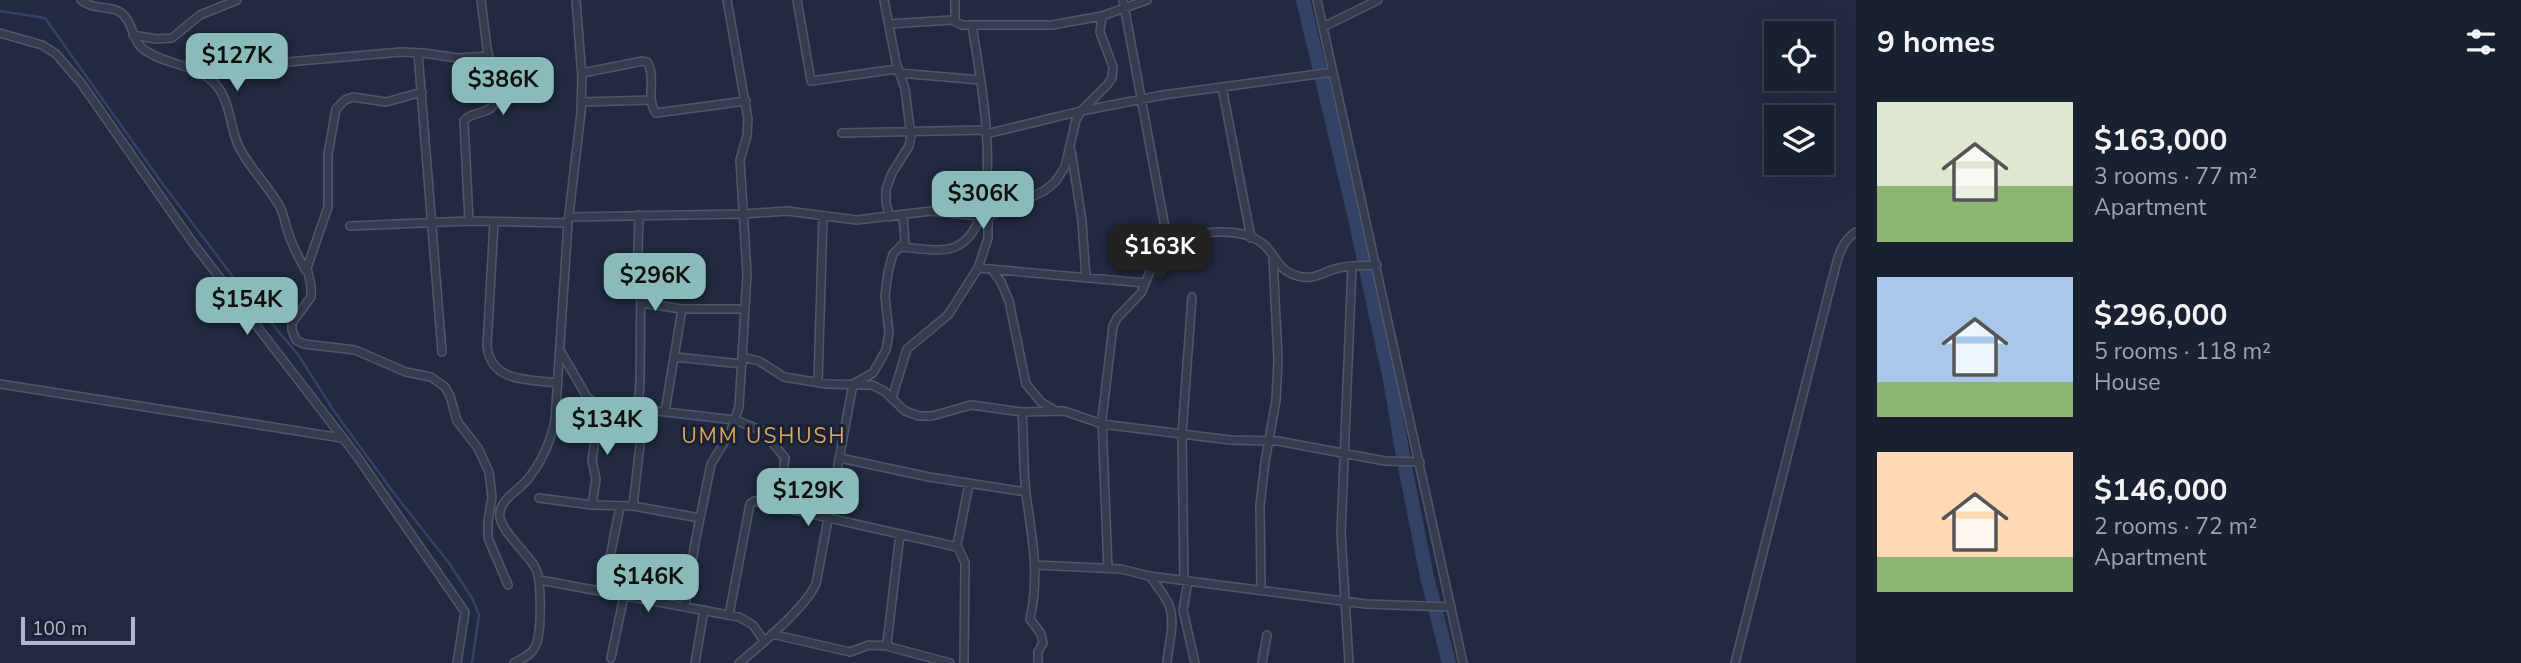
<!DOCTYPE html>
<html lang="en">
<head>
<meta charset="utf-8">
<style>
	:root { --surface:#192030; --page:#222838; --text:#f1f3f6; --muted:#9fa3ab; --line:#373e4c; --accent:#8bbbb9 }
	body { margin:0; font-family:"Nunito Sans",sans-serif; background:var(--page); color:var(--text); height:100vh; display:flex; flex-direction:column; font-size:26px; white-space:nowrap }
	* { box-sizing:border-box; margin:0 }
	p { font-size:23px; color:var(--muted) }
	.icon { flex:none; width:38px; height:38px; fill:none; stroke:currentColor; stroke-width:2; stroke-linecap:round; stroke-linejoin:round }
	.map { position:relative; flex:1; overflow:hidden }
	.details { display:flex; flex-direction:column; background:var(--surface); width:665px }
	.details>* { flex:none }
	.fabs { position:absolute; left:1764px; top:21px; display:grid; gap:14px }
	.fabs a { display:grid; place-items:center; width:70px; height:70px; border-radius:0px; background:var(--surface); box-shadow:0 7px 28px #0002,0 0 0 2px var(--line); font-size:35px }
	.scale { position:absolute; left:21px; bottom:18px; width:114px; box-sizing:border-box; padding-left:7px; border:4px solid #b2b7ca; border-top:0; font-size:19px; line-height:24px; white-space:nowrap; color:#b2b7ca; -webkit-text-stroke:5px #1b2134; paint-order:stroke }
	.price { position:absolute; translate:-50% -60px; padding:0 16px; border-radius:14px; background:var(--accent); color:#111; font-size:23px; line-height:46px; filter:drop-shadow(0 2px 4px #0008) }
	.price::after { content:''; position:absolute; left:50%; top:42px; width:21px; height:16px; margin-left:-10px; background:inherit; clip-path:polygon(0 0,100% 0,50% 100%) }
	.price.selected { background:#222; color:#fff }
	ul { padding:0; list-style:none }
	li { display:flex; align-items:center; gap:21px; height:175px; padding:0 21px }
	li span { display:grid; place-items:center; flex:none; width:196px; height:140px; border-radius:0px; color:#555 }
	li>.icon { margin-inline-start:auto }
	span .icon { width:84px; height:84px; fill:#fffc; stroke-width:1 }
	li b { font-size:30px }
	h2 { display:flex; justify-content:space-between; align-items:center; height:84px; padding:0 21px; font-size:30px }
	main { display:flex; flex:1; min-height:0 }
	.map>svg:first-child { display:block }
	.lines { fill:none; stroke-linecap:round; stroke-linejoin:round }
	.stream { stroke:#344268; stroke-width:2.5 }
	.river { stroke:#344268; stroke-width:14 }
	.minor-casing { stroke:#51576a; stroke-width:10 }
	.minor { stroke:#363c4f; stroke-width:7 }
	.labels { text-anchor:middle; stroke-width:6; stroke-linejoin:round; paint-order:stroke }
	.quarter-label { font-size:21px; letter-spacing:2px; fill:#dfa758; stroke:#1b2134 }
</style>
</head>
<body>
<main>
<div class="map">
<svg width="1856" height="663" viewBox="0 0 1856 663">
	<rect width="100%" height="100%" fill="#212a40"/>
	<g class="lines">
		<path class="stream" d="M0,11l45,7 114,161 78,103 62,74 35,55 59,81 56,71 23,35 7,17 -7,48"/>
		<path class="river" d="M1303,0l51,214 36,166 14,82 23,115 22,86"/>
		<g class="minor-casing">
			<path id="minor" d="M81,0c14,11 28,5 39,12 14,9 11,30 26,39 22,15 53,13 71,35 13,16 13,40 21,59 11,23 30,40 42,62 4,8 5,17 8,25 4,14 11,26 18,39
				M797,0l14,81 86,-12
				M884,0l12,62 9,27 6,47 -2,10 -17,27 -6,16v14l4,14
				M1317,0l146,663
				M952,20l10,5h90l50,-9 45,-16
				M889,24l63,-4 3,-2v-18
				M1323,27l55,-27
				M0,33l42,12 14,9 25,29 112,160 163,212 109,157 -8,51
				M133,35l23,4 16,-1 28,-23 37,-15
				M418,53l24,299
				M197,70l204,-18 22,1 35,5 31,-2
				M582,73l61,-12 4,1c10,15 -2,37 9,51l90,-12
				M899,73l81,7
				M1222,87l29,151
				M422,92l-36,10 -33,-5 -8,3 -9,9 -8,45v53l-21,61 4,18v11l-19,26v7l4,10 8,4 51,6 51,22 25,5 14,10 5,9 7,25 21,27 11,24 3,25 -4,24v17l20,47
				M582,102l69,-2
				M842,133l143,-3
				M986,134l95,-23 26,-26 5,-7 1,-11 -13,-35 2,-16
				M1071,150l11,71 4,57
				M569,217l174,-3 44,-3 70,9 74,-9 57,6 56,-26 11,-9 10,-15 11,-47 5,-9 82,-16 170,-23
				M469,221l-5,-100c7,-10 24,-6 30,-17l-13,-104
				M494,222l-7,124c4,37 42,33 71,37
				M350,226l119,-5 99,2
				M1164,242c26,-9 76,-18 99,2 14,11 13,26 35,32 16,5 26,-5 41,-8 12,-3 25,-2 38,-3
				M902,247c15,1 39,6 53,0 56,-24 24,-174 17,-222
				M978,268l167,15
				M992,270l9,12 8,19 17,83 15,18 15,9
				M641,303l41,6h63
				M561,352l26,45 9,7 139,16 28,11 22,27 -7,48
				M675,357l67,7
				M742,357l17,4 25,16 43,7 45,1 12,6 21,20 14,5h13l39,-11 51,7 42,-1 38,13 128,16 48,1 107,20 35,1
				M818,383l5,-167
				M0,384l342,54
				M892,398l15,-49 41,-34 30,-47 10,-30v-21
				M638,409l2,-27 1,-115 -3,-15 1,-37
				M644,409l-11,97 67,12
				M665,412l17,-103
				M1022,412c2,28 1,55 4,82 6,44 14,81 4,125l11,15 2,9 -5,9v11
				M840,458l89,19 97,15
				M539,498l53,7 41,1
				M592,505l4,-26 -4,-18 8,-56
				M900,534l-13,109 3,4 60,16
				M1035,565l86,4 28,7 217,28 85,3
				M1108,569l-6,-150 11,-93 4,-8 24,-25 25,-60 -43,-233
				M1150,576c6,9 15,19 19,29 7,18 -1,40 -2,58
				M540,580l199,37 14,8 11,16
				M1184,580l-2,-146 10,-137
				M1188,581l-5,29 12,53
				M1261,590l-1,-84 5,-44 11,-62 2,-40 -5,-103
				M603,592l17,-85
				M685,606l10,-63 16,-79 19,-31 9,-26 8,-133 -7,-114 7,-24 1,-17 -21,-119
				M729,615l21,-111 4,-3 203,46
				M772,634l78,18 19,-7 20,1
				M611,658l13,-62
				M514,663c8,-5 17,-7 21,-16 7,-13 7,-68 0,-80 -9,-15 -31,-33 -35,-49 -3,-17 18,-27 27,-38 15,-18 23,-37 28,-59l13,-198 13,-111 1,-35 -6,-77
				M695,663l9,-53
				M739,663c22,-18 65,-54 77,-79l37,-200 20,-11 13,-23 3,-17 -4,-37 3,-24 5,-18 12,-12 -2,-27
				M964,663l1,-100 -8,-18 12,-61
				M1262,663l5,-28
				M1349,663l-8,-130 11,-266
				M1735,663l96,-379c6,-19 7,-41 25,-52"/>
		</g>
		<use href="#minor" class="minor"/>
	</g>
	<g class="labels">
		<g class="quarter-label">
			<text x="764" y="443">UMM USHUSH</text>
		</g>
	</g>
</svg>
<div class="fabs">
<a><svg class="icon" aria-label="locate" viewBox="0 0 24 24"><circle cx="12" cy="12" r="6"/><path d="M12 2v4M12 18v4M2 12h4M18 12h4"/></svg></a>
<a><svg class="icon" aria-label="layers" viewBox="0 0 24 24"><path d="M12 4l9 5-9 5-9-5zM3 14l9 5 9-5"/></svg></a>
</div>
<div class="scale">100 m</div>
<b class="price" style="left:237px;top:93px">$127K</b>
<b class="price" style="left:503px;top:117px">$386K</b>
<b class="price" style="left:983px;top:231px">$306K</b>
<b class="price selected" style="left:1160px;top:284px">$163K</b>
<b class="price" style="left:655px;top:313px">$296K</b>
<b class="price" style="left:247px;top:337px">$154K</b>
<b class="price" style="left:607px;top:457px">$134K</b>
<b class="price" style="left:808px;top:528px">$129K</b>
<b class="price" style="left:648px;top:614px">$146K</b>
</div>
<section class="details">
<h2>9 homes<svg class="icon" aria-label="filters" viewBox="0 0 24 24"><path d="M4 7h16M4 17h16"/><circle cx="9" cy="7" r="2"/><circle cx="15" cy="17" r="2"/></svg></h2>
<ul>
<li><span style="background:linear-gradient(#dfe7d0 60%,#8fb573 0)"><svg class="icon" aria-label="home" viewBox="0 0 24 24"><path d="M3 11l9-7 9 7M6 9v11h12V9"/></svg></span><div><b>$163,000</b><p>3 rooms · 77 m²</p><p>Apartment</p></div></li>
<li><span style="background:linear-gradient(#a9c7e8 75%,#8fb573 0)"><svg class="icon" aria-label="home" viewBox="0 0 24 24"><path d="M3 11l9-7 9 7M6 9v11h12V9"/></svg></span><div><b>$296,000</b><p>5 rooms · 118 m²</p><p>House</p></div></li>
<li><span style="background:linear-gradient(#ffd9b3 75%,#8fb573 0)"><svg class="icon" aria-label="home" viewBox="0 0 24 24"><path d="M3 11l9-7 9 7M6 9v11h12V9"/></svg></span><div><b>$146,000</b><p>2 rooms · 72 m²</p><p>Apartment</p></div></li>
</ul>
</section>
</main>
</body>
</html>
